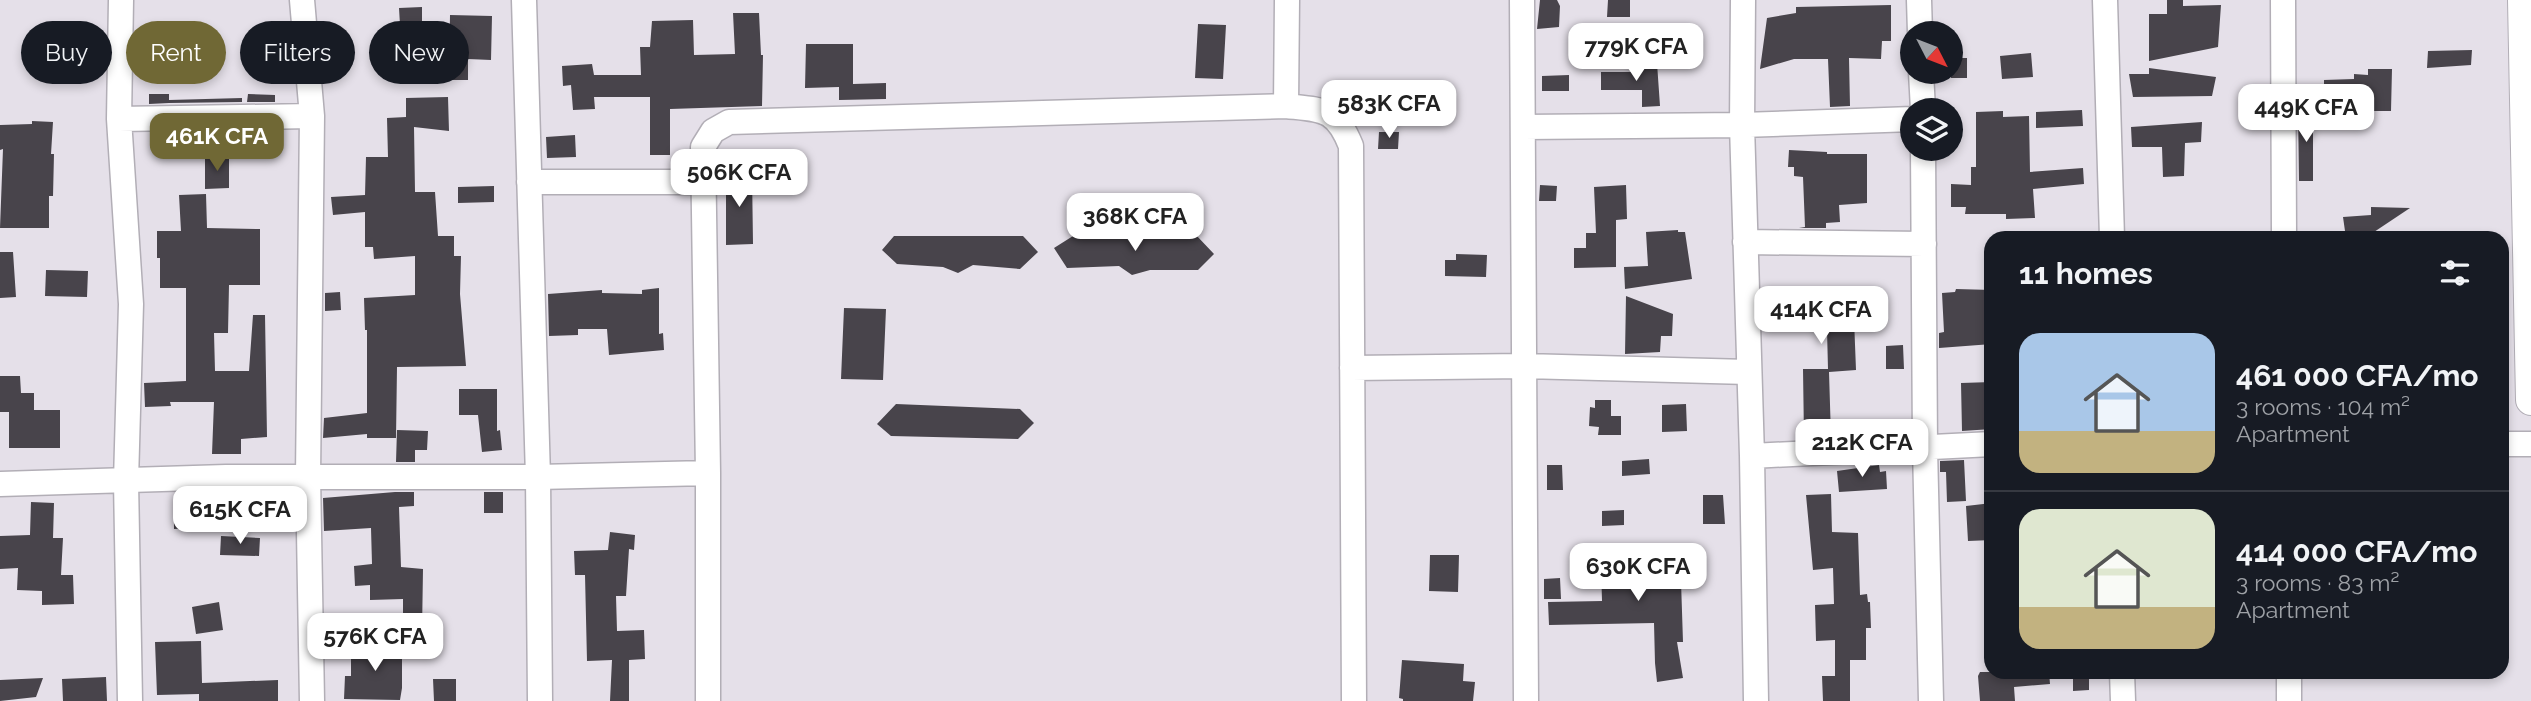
<!DOCTYPE html>
<html lang="en">
<head>
<meta charset="utf-8">
<style>
	:root { --surface:#171b24; --page:#242831; --text:#f1f3f6; --muted:#9ea1a6; --line:#363941; --accent:#706835 }
	body { margin:0; font-family:Raleway,sans-serif; background:var(--page); color:var(--text); height:100vh; display:flex; flex-direction:column; font-size:26px; white-space:nowrap }
	* { box-sizing:border-box; margin:0 }
	p { font-size:23px; color:var(--muted) }
	.icon { flex:none; width:38px; height:38px; fill:none; stroke:currentColor; stroke-width:2; stroke-linecap:round; stroke-linejoin:round }
	.map { position:relative; flex:1; overflow:hidden }
	.drawer { position:absolute; left:1984px; top:231px; width:525px; height:448px; display:flex; flex-direction:column; background:var(--surface); border-radius:21px; box-shadow:0 4px 10px #0003 }
	.drawer>* { flex:none }
	.guide { position:absolute; left:21px; top:21px; width:665px; height:63px; display:flex; gap:14px }
	.needle { width:46px; rotate:132deg }
	.controls { position:absolute; left:1900px; top:21px; display:grid; gap:14px }
	.controls a { display:grid; place-items:center; width:63px; height:63px; border-radius:50%; background:var(--surface); box-shadow:0 4px 10px #0003; font-size:35px }
	.price { position:absolute; translate:-50% -60px; padding:0 16px; border-radius:14px; background:#fff; color:#222; font-size:23px; line-height:46px; filter:drop-shadow(0 2px 4px #0008) }
	.price::after { content:''; position:absolute; left:50%; top:42px; width:21px; height:16px; margin-left:-10px; background:inherit; clip-path:polygon(0 0,100% 0,50% 100%) }
	.price.active { background:var(--accent); color:#fff }
	ul { padding:0; list-style:none }
	li { display:flex; align-items:center; gap:21px; height:175px; padding:0 35px }
	li+li { border-top:2px solid var(--line) }
	li span { display:grid; place-items:center; flex:none; width:196px; height:140px; border-radius:21px; color:#555 }
	li>.icon { margin-inline-start:auto }
	span .icon { width:84px; height:84px; fill:#fffc; stroke-width:1 }
	li b { font-size:30px }
	h2 { display:flex; justify-content:space-between; align-items:center; height:84px; padding:0 35px; font-size:30px }
	.tag { padding:0 24px; border-radius:32px; background:var(--surface); box-shadow:0 4px 10px #0003; font-size:24px; line-height:63px }
	.tag.active { background:var(--accent); color:#fff }
	.map>svg:first-child { display:block }
	.building { fill:#48444b }
	.lines { fill:none; stroke-linecap:round; stroke-linejoin:round }
	.minor-casing { stroke:#b2aeb6; stroke-width:27 }
	.tertiary-casing { stroke:#b2aeb6; stroke-width:32 }
	.minor { stroke:#fff; stroke-width:24 }
	.tertiary { stroke:#fff; stroke-width:30 }
</style>
</head>
<body>
<div class="map">
<svg width="2531" height="701" viewBox="0 0 2531 701">
	<rect width="100%" height="100%" fill="#e5e0e9"/>
	<path class="building" d="M1540,0h17l3,6 -1,21 -22,2z
		M1608,0h22v17h-23z
		M2167,0h16v6l38,-1 -3,42 -69,14v-47h18z
		M1891,5v36h-9l-1,18 -32,-1 1,48 -20,1 -2,-48h-34l-34,10 7,-51 29,-5v-6z
		M422,7v17l-22,1 -1,-17z
		M733,13h26l2,42h2l-1,51 -92,3v46h-20v-58h-56l1,12 -22,1 -2,-25 -8,1 -1,-20 30,-2 2,11h47l-1,-28h10l2,-26 41,-1 1,35 41,-1z
		M450,15l42,1 -1,44 -23,-1v21h-19z
		M61,23v16l-20,2v-16z
		M1198,24l28,1 -3,54 -28,-1z
		M806,44h47v40l33,-1v16l-47,1v-13l-34,1z
		M247,47h31v16h-31z
		M2472,50l-1,15 -44,3 1,-17z
		M2031,53l2,24 -31,2 -2,-23z
		M1951,58h16v20h-16z
		M1657,63l3,43 -18,1v-17h-41v-18h33l-1,-6z
		M2149,68l67,9 -4,19 -79,1 -4,-23h20z
		M2368,69h24l-1,42h-23v-5l-55,2 1,-16h10v-12l30,-1v-5l14,1z
		M1569,75v16h-27v-15z
		M149,94h20v6l73,-2v4l-73,1v-2v2l-20,1z
		M248,94l27,1v7h-28z
		M448,97l1,34 -35,-4 1,65h20l3,44h16v20h7l-1,38 6,72 -69,1 -1,71h-29v-4l-44,4 1,-20 43,-5v-83h-2l-1,-32 51,-3v-39l-41,3 -1,-12h-8v-35l-32,3 -2,-18 34,-2 1,-38h22l-1,-39 19,-1v-19z
		M2298,108h15v73h-14z
		M2082,110l1,16 -47,2v-16z
		M2003,111v6l26,-1 1,56 53,-4 1,16 -51,5 2,29 -29,1v-5h-41l1,-7h-15v-23l20,1v-18h5v-55z
		M32,121l21,1 -2,32h3l-1,42h-4v32h-49l3,-79 -3,1v-25l32,-1z
		M2202,122l-1,20 -16,1 -1,33 -21,1 -1,-30h-30l-1,-20z
		M1379,132h20l-1,17h-20z
		M575,135l1,22 -29,1 -1,-21z
		M1789,150l38,2v2h40v49l-28,2 1,17 -14,1v5h-27l6,-1 -2,-50 -9,-1v-9h-6z
		M229,157v31l-24,1v-31z
		M752,173l1,71 -27,1v-71z
		M1540,185l17,1 -1,15h-17z
		M1626,185l1,34 -11,1v47l-42,1v-20h12v-15h10l-2,-46z
		M494,186v16l-36,1v-16z
		M206,194l1,34 53,1v56h-31l-1,48h-14l1,38h34l4,-56h12l2,122 -26,2v15h-29l2,-52h-44l1,4 -26,1 -1,-24 42,-2v-93h-26v-30h-3v-27h24l-2,-36z
		M2371,207l39,1 -45,30h-19l-3,-21 28,-2z
		M1678,230v2h7l7,47 -67,10 -1,-22 24,-1 -2,-34z
		M1196,235l18,19 -16,16h-48l-18,5 -13,-9 -52,2 -13,-20 19,-12z
		M894,236h129l15,16 -18,17 -47,-4 -15,8 -15,-6 -46,-3 -15,-14z
		M0,252h13l3,45 -16,1z
		M1456,254l31,1 -1,22 -41,-1v-16h11z
		M46,270l42,1 -1,26 -42,-1z
		M659,288v46l4,-1 1,17 -55,5 -2,-26h-29v6l-29,1 -1,-42 54,-4v3l40,1v-4z
		M1956,289l36,1v54l-53,4v-15l5,-1 -2,-39 13,-1z
		M340,292l1,18 -16,1v-18z
		M1825,294l1,3 40,-3 2,25h-14l2,51 -27,2 2,65 -27,1 -1,-69h25l-1,-39 -28,2v-10l-35,-1 -2,-25z
		M1626,296l47,18 -1,22h-11l-1,16 -35,2z
		M844,308l42,1 -3,71 -42,-1z
		M1903,345l1,24h-18v-23z
		M0,376h20l1,17h13v17h26v38h-51v-36h-9z
		M1992,382v47l-30,2 -1,-48z
		M459,389h38v42l3,-1 2,20 -20,2 -4,-37h-19z
		M1595,400h16v16h10v19h-23l1,-8 -10,-1 1,-19 5,1z
		M896,404l124,5 14,14 -16,16 -127,-3 -14,-12z
		M1686,404l1,27 -25,1v-27z
		M397,430l31,1 -1,19h-12v12h-19z
		M1649,459l1,15 -28,2v-15z
		M1964,460l2,41 -19,1 -1,-30h-6v-11z
		M1547,465h15l1,25h-16z
		M1879,465l1,7 6,-1 1,18 -48,3 -2,-21z
		M395,492h19v14l-15,1 2,60 22,2 -1,63h6v24h-25v-57l-33,1v-15l-15,1 -1,-20 18,-2 -1,-36 -47,3 -1,-33z
		M484,492h19v21h-19z
		M1831,494l1,38 26,1 2,62 7,-1 1,8h2l1,26h-5v32h-16v41h-27l-1,-25h13v-36l-19,1 -1,-36 19,-1 -1,-36 -20,2 -7,-75z
		M1703,495h20l2,29h-22z
		M211,500l1,27 -38,2v-28z
		M31,502l23,1 -1,35h10l-2,37h12l1,29 -32,1v-14l-25,-1 1,-22 -18,1v-33l30,-1z
		M1992,503v37l-24,1 -2,-35z
		M1624,510v15l-22,1v-15z
		M610,532l25,3 -1,15 -5,-1 -3,47h-10l1,35 27,-1 1,29 -16,1v41h-19l2,-41 -25,1 -2,-86h-10l-1,-24 34,-1z
		M221,536l39,2 -1,18 -39,-1z
		M1683,546l-2,35 2,61h-6l6,36 -26,4 -2,-19 -1,-40 -105,2 -1,-23 54,-1 -1,-36h24l-1,-11z
		M1430,555h29l-1,37 -29,-1z
		M1560,578l1,21h-17v-20z
		M219,602l4,28 -27,4 -4,-27z
		M201,641l1,42 76,-3v21h-79v-7l-42,1 -2,-53z
		M402,645v43l-2,12 -56,-1 1,-23h6v-30z
		M1402,660l62,4 -1,17 12,1 -2,19h-70v-2l-4,-1z
		M1980,672h69l1,12 -36,3 1,14h-35l-2,-25z
		M2073,672h16v18l-16,1z
		M106,677l1,24h-44l-1,-22z
		M43,678l-7,19 -36,4v-21z
		M433,679h23v22h-22z"/>
	<g class="lines">
		<g class="minor-casing">
			<path id="minor" d="M121,0l-2,119 12,185 -5,177 4,220
				M302,0l10,116 -4,360 4,225
				M524,0l14,477 2,224
				M1522,0l4,701
				M1743,0l-1,125 10,331 4,245
				M1919,0l1,33
				M2105,0l7,238
				M2283,0l1,238
				M1921,72l2,38
				M1286,106l1,-106
				M119,119l193,-3
				M1523,127l219,-2 171,-6
				M1923,149l2,299 6,253
				M529,182h176
				M1745,242l179,2
				M1352,368l172,-2 224,6
				M2502,444h29
				M1752,456l240,-12
				M0,484l226,-7h312l170,-4
				M2122,672l1,29
				M2289,672v29
				M708,701v-228l-5,-326 10,-16 16,-9 557,-16c37,4 50,2 65,40l3,555"/>
		</g>
		<g class="tertiary-casing">
			<path id="tertiary" d="M2523,0l8,400"/>
		</g>
		<use href="#minor" class="minor"/>
		<use href="#tertiary" class="tertiary"/>
	</g>
</svg>
<div class="controls">
<a><svg class="needle" viewBox="-14 -14 28 28"><path d="M0-13l5 13h-10z" fill="#e53935"/><path d="M0 13l5-13h-10z" fill="#9ea1a6"/></svg></a>
<a><svg class="icon" aria-label="layers" viewBox="0 0 24 24"><path d="M12 4l9 5-9 5-9-5zM3 14l9 5 9-5"/></svg></a>
</div>
<b class="price" style="left:1636px;top:83px">779K CFA</b>
<b class="price" style="left:1389px;top:140px">583K CFA</b>
<b class="price" style="left:2306px;top:144px">449K CFA</b>
<b class="price active" style="left:217px;top:173px">461K CFA</b>
<b class="price" style="left:739px;top:209px">506K CFA</b>
<b class="price" style="left:1135px;top:253px">368K CFA</b>
<b class="price" style="left:1821px;top:346px">414K CFA</b>
<b class="price" style="left:1862px;top:479px">212K CFA</b>
<b class="price" style="left:240px;top:546px">615K CFA</b>
<b class="price" style="left:1638px;top:603px">630K CFA</b>
<b class="price" style="left:375px;top:673px">576K CFA</b>
<div class="guide">
<a class="tag">Buy</a>
<a class="tag active">Rent</a>
<a class="tag">Filters</a>
<a class="tag">New</a>
</div>
<section class="drawer">
<h2>11 homes<svg class="icon" aria-label="filters" viewBox="0 0 24 24"><path d="M4 7h16M4 17h16"/><circle cx="9" cy="7" r="2"/><circle cx="15" cy="17" r="2"/></svg></h2>
<ul>
<li><span style="background:linear-gradient(#a9c7e8 70%,#c2b280 0)"><svg class="icon" aria-label="home" viewBox="0 0 24 24"><path d="M3 11l9-7 9 7M6 9v11h12V9"/></svg></span><div><b>461 000 CFA/mo</b><p>3 rooms · 104 m²</p><p>Apartment</p></div></li>
<li><span style="background:linear-gradient(#dfe7d0 70%,#c2b280 0)"><svg class="icon" aria-label="home" viewBox="0 0 24 24"><path d="M3 11l9-7 9 7M6 9v11h12V9"/></svg></span><div><b>414 000 CFA/mo</b><p>3 rooms · 83 m²</p><p>Apartment</p></div></li>
</ul>
</section>
</div>
</body>
</html>
